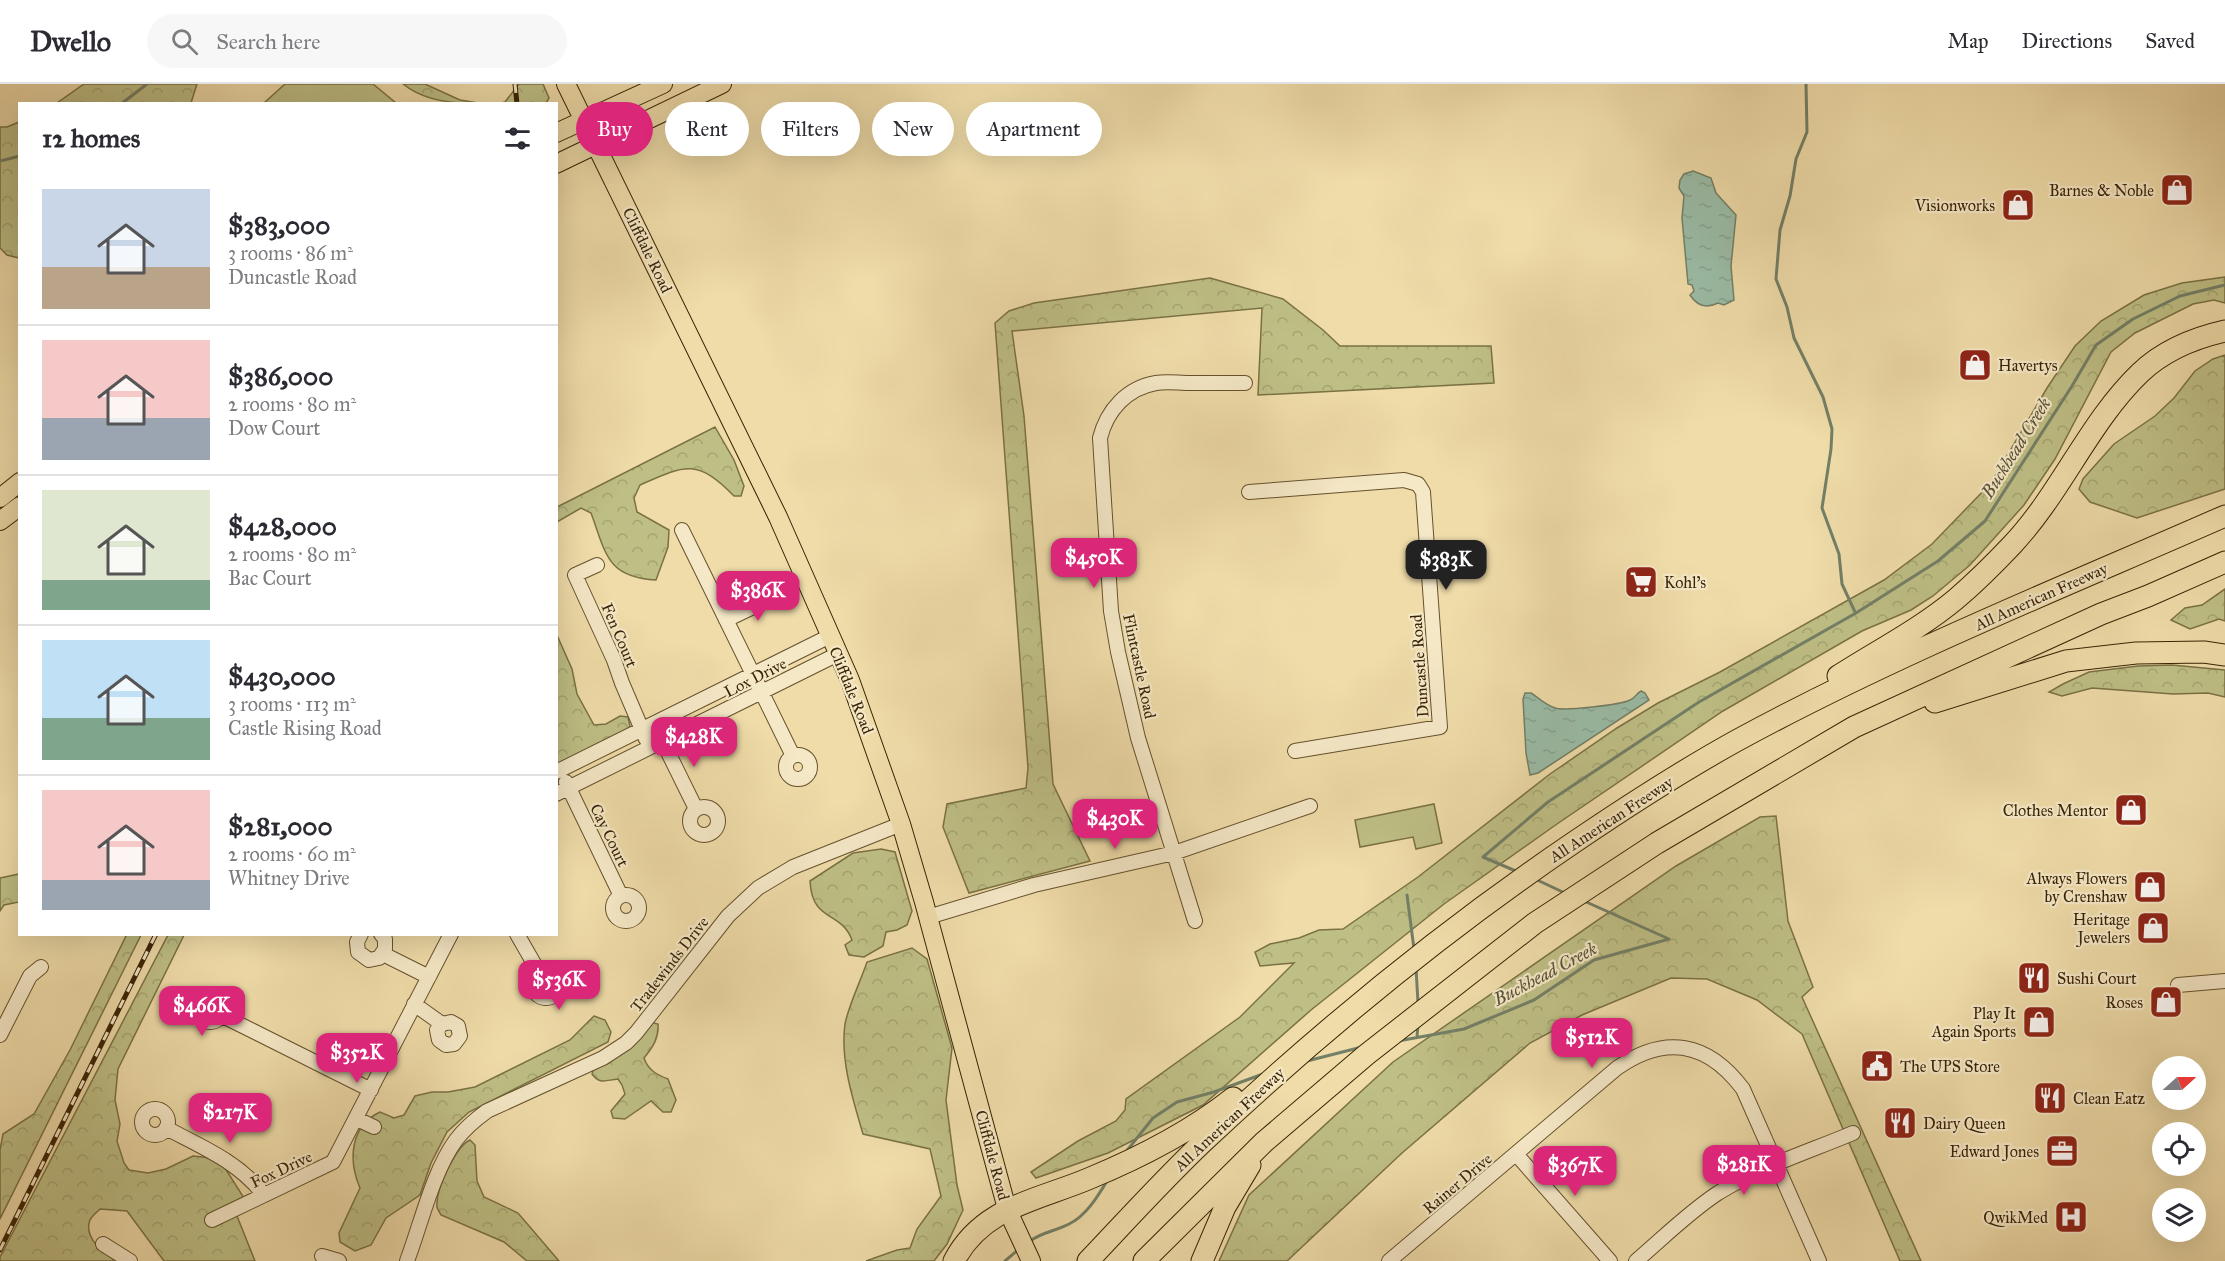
<!DOCTYPE html>
<html lang="en">
<head>
<meta charset="utf-8">
<style>
	:root { --surface:#fff; --page:#f7f7f7; --text:#2b2b33; --muted:#7c7c81; --line:#e1e1e2; --accent:#db2777 }
	body { margin:0; font-family:"IM FELL Great Primer",serif; background:var(--page); color:var(--text); height:100vh; display:flex; flex-direction:column; font-size:22px; white-space:nowrap }
	* { box-sizing:border-box; margin:0 }
	p { font-size:20px; color:var(--muted) }
	.icon { flex:none; width:33px; height:33px; fill:none; stroke:currentColor; stroke-width:2; stroke-linecap:round; stroke-linejoin:round }
	.map { position:relative; flex:1; overflow:hidden }
	.sheet { position:absolute; left:18px; top:18px; width:540px; height:834px; display:flex; flex-direction:column; background:var(--surface); border-radius:0px; box-shadow:0 6px 24px #0002 }
	.sheet>* { flex:none }
	.guide { position:absolute; left:576px; top:18px; width:570px; height:54px; display:flex; gap:12px }
	.needle { width:39px; rotate:69deg }
	.fabs { position:absolute; left:2152px; top:972px; display:grid; gap:12px }
	.fabs a { display:grid; place-items:center; width:54px; height:54px; border-radius:50%; background:var(--surface); box-shadow:0 6px 24px #0002; font-size:30px }
	.price { position:absolute; translate:-50% -51px; padding:0 14px; border-radius:12px; background:var(--accent); color:#fff; font-size:20px; line-height:39px; filter:drop-shadow(0 2px 3px #0008) }
	.price::after { content:''; position:absolute; left:50%; top:36px; width:18px; height:14px; margin-left:-9px; background:inherit; clip-path:polygon(0 0,100% 0,50% 100%) }
	.price.active { background:#222; color:#fff }
	ul { padding:0; list-style:none }
	li { display:flex; align-items:center; gap:18px; height:150px; padding:0 24px }
	li+li { border-top:2px solid var(--line) }
	li span { display:grid; place-items:center; flex:none; width:168px; height:120px; border-radius:0px; color:#555 }
	li>.icon { margin-inline-start:auto }
	span .icon { width:72px; height:72px; fill:#fffc; stroke-width:1 }
	li b { font-size:26px }
	h2 { display:flex; justify-content:space-between; align-items:center; height:72px; padding:0 24px; font-size:26px }
	.chip { padding:0 21px; border-radius:27px; background:var(--surface); box-shadow:0 6px 24px #0002; font-size:21px; line-height:54px }
	.chip.active { background:var(--accent); color:#fff }
	header { display:flex; align-items:center; gap:36px; box-sizing:border-box; height:84px; padding:0 30px; background:var(--surface); border-bottom:2px solid var(--line) }
	header strong { font-size:28px }
	nav { display:flex; gap:33px; margin-inline-start:auto; font-size:21px }
	.search { width:420px; height:54px; background:var(--page); display:flex; align-items:center; gap:15px; box-sizing:border-box; padding:0 21px; border-radius:33px; color:var(--muted); font-size:22px }
	.map>svg:first-child { display:block }
	.grass { fill:#bebf85; stroke:#7b7144; stroke-width:1.5 }
	.forest { fill:url(#forest-crowns); stroke:#7b7144; stroke-width:1.5 }
	.water { fill:url(#water-ripples); stroke:#737f66; stroke-width:1.5 }
	.lines { fill:none; stroke-linecap:round; stroke-linejoin:round }
	.stream { stroke:#737f66; stroke-width:3 }
	.minor-casing { stroke:#66512d; stroke-width:16 }
	.major-casing { stroke:#382304; stroke-width:20 }
	.highway-casing { stroke:#382304; stroke-width:23 }
	.minor { stroke:#f5e8c7; stroke-width:14 }
	.major { stroke:#efdca9; stroke-width:18 }
	.highway { stroke:#efdca9; stroke-width:21 }
	.rail-casing { stroke:#382304; stroke-width:5 }
	.rail { stroke:#f5e8c7; stroke-width:3; stroke-dasharray:9; stroke-linecap:butt }
	.labels { text-anchor:middle; stroke-width:4.5; stroke-linejoin:round; paint-order:stroke }
	.poi-label { font-size:16px; fill:#382304; stroke:#f5e8c7; text-anchor:end }
	.street-label { font-size:16px; fill:#382304; stroke:#f5e8c7 }
	.water-label { font-size:18px; font-style:italic; fill:#555135; stroke:#f5e8c7 }
</style>
</head>
<body>
<header>
<strong>Dwello</strong>
<div class="search"><svg class="icon" aria-label="search" viewBox="0 0 24 24"><circle cx="10" cy="10" r="6"/><path d="M15 15l6 6"/></svg>Search here</div>
<nav><a>Map</a><a>Directions</a><a>Saved</a></nav>
</header>
<div class="map">
<svg width="2225" height="1177" viewBox="0 0 2225 1177">
	<defs>
		<pattern id="forest-crowns" width="20" height="18" patternUnits="userSpaceOnUse" patternTransform="scale(1.5)"><rect width="20" height="18" fill="#bebf85"/><path d="M2 6a3 3 0 1 1 6 0M12 15a3 3 0 1 1 6 0" fill="none" stroke="#a4a471"/></pattern>
		<pattern id="water-ripples" width="26" height="14" patternUnits="userSpaceOnUse" patternTransform="scale(1.5)"><rect width="26" height="14" fill="#9abca7"/><path d="M2 4q2-2 4 0t4 0M15 11q2-2 4 0t4 0" fill="none" stroke="#85a18e"/></pattern>
	</defs>
	<rect width="100%" height="100%" fill="#efdca9"/>
	<filter id="stains"><feTurbulence type="fractalNoise" baseFrequency=".00333" numOctaves="4"/><feColorMatrix values="0 0 0 0 .2 0 0 0 0 .09 0 0 0 0 .02 0 0 0 .5 -.17"/></filter>
	<radialGradient id="worn" r=".72"><stop offset=".6" stop-color="#630" stop-opacity="0"/><stop offset="1" stop-color="#630" stop-opacity=".3"/></radialGradient>
	<path class="grass" d="M285,0h88l23,19h-132z
		M1434,720l8,39 -26,6 -3,-12 -53,10 -5,-27z"/>
	<path class="forest" d="M84,0h113l-6,19h-134z
		M403,0h22l35,16 18,3c-25,1 -54,-2 -75,-19z
		M519,0h24l6,14 -3,5h-45l4,-1z
		M19,38h1l-1,136 -12,-3 -7,-7v-121h7z
		M2225,193v26l-11,-3 -21,4 -58,29 -24,19 -56,107 -31,46 -54,60 -37,31 -22,14 -49,21 -139,80 -166,113 -113,80 -133,106 -108,95 -95,48 -72,25 -5,-6 47,-31 38,-20 9,-11 1,-11 114,-82 54,-54 -34,3 -5,-14 15,-8 29,-6 20,-8 24,-1 75,-52 132,-103 67,-46 41,-25 62,-31 164,-92 48,-36 59,-61 56,-95 28,-42 26,-25 43,-26 38,-12z
		M1210,194l73,21 40,31 17,16h151l3,37 -236,12 4,-87 -250,23 12,85 29,368 37,77 -121,32 -26,-66 4,-23 79,-16 2,-20 -33,-445 14,-12 25,-8z
		M2225,271v134l-88,29 -47,-16 -11,-13 4,-10 31,-35 41,-28 19,-18 21,-27 18,-12z
		M715,343l19,33 10,26 -3,10h-7c-37,-38 -49,-31 -94,-11l-6,13 3,14 32,18 -1,17 -12,33c-50,-3 -50,-27 -65,-67l-10,-5 -24,14v-15z
		M2225,505v32l-6,-2 -29,10 -19,-9 14,-12 17,-3z
		M556,549l16,36 5,25 17,31 12,-1 14,-8 8,1 2,9 -8,11 -66,29z
		M2172,581l53,5v27l-17,-4 -35,1 -81,-6 -30,8 -13,-4 14,-8 26,-12 49,-6z
		M1776,732l12,105 25,66 -11,10 119,264h-21l-98,-227 -45,-34 -50,-21 -36,-1 -89,37 -52,28 -128,110 -115,108h-68l30,-66 144,-133 283,-196 84,-49z
		M881,765l14,3 17,59 -5,14 -10,5 -11,2 -3,14 -19,11 -15,-2 -4,-10 7,-5c-11,-30 -40,-17 -42,-59l43,-28z
		M19,790v28l-15,3 -4,6v-33z
		M127,850l14,1 -141,284v-69l3,-16 31,-20 36,-64z
		M168,851h16l-66,134 -3,31 5,24 -3,17 7,22 5,7 19,3 18,-4 27,-13 19,2 13,10 19,30 -7,18 18,45h-91l-37,-50 -27,-2c-3,3 -8,7 -10,11 -7,18 14,33 26,41h-116v-4z
		M912,864l15,11 25,89 -6,52 11,85 6,25 -16,34 -13,17h-68l31,-11 13,-2 7,-19 24,-33 -11,-47 -67,-15c-10,-34 -23,-74 -18,-110 3,-17 16,-44 22,-62z
		M594,932l11,4 6,12 -3,10 -139,70 -22,20 -16,31 -11,32 -34,23 -15,27 -16,6 -15,-9 -1,-9 21,-45c-12,-28 -10,-62 20,-76l14,6 10,-3 11,-19 17,-4h16l27,-5 95,-47z
		M650,938l8,2c1,14 -5,23 -14,34 4,12 13,17 24,21l8,21 -5,12h-8l-12,-11 -26,18 -12,-1 -2,-7 14,-17 -3,-9 -4,-6c-12,1 -18,6 -26,-5l2,-6 15,-5z
		M470,1056l5,5 2,36 7,16 34,16 41,48h-32l-23,-19 -63,-27c-1,-2 -4,-7 -4,-8 -2,-16 19,-61 33,-67z"/>
	<path class="water" d="M1693,87l18,7 5,15 20,22 -5,51 3,34 -10,5 -6,-2c-12,6 -21,3 -28,-8l4,-4 -2,-6 -4,-1 -6,-66 2,-22 -5,-8 1,-8 4,-6z
		M1641,607l4,2 4,7 -111,73 -8,2 -4,-22 -3,-54 2,-6h6c8,5 14,12 24,15 10,3 65,-3 75,-8 5,-2 6,-6 11,-9z"/>
	<g class="lines">
		<path class="stream" d="M1806,0l1,48 -11,27 -6,37 -10,34 -4,49 11,28 7,31 29,59 9,32 -1,20 -9,59 17,46 3,30 13,28
			M121,20l26,-20
			M0,77l20,-5
			M1518,788l-35,-15 65,-55 151,-100 157,-89 82,-52 47,-40 87,-135 24,-41 37,-26 47,-23 45,-11
			M1535,795l32,15
			M1407,811l7,54
			M1416,884l2,35
			M1417,953l1,-13
			M1398,957l66,-12 70,-29 60,-40 75,-21 -85,-38
			M1307,977l55,-14
			M1125,1069l28,-35 24,-16 37,-10 49,-18
			M1030,1157c12,-9 26,-10 39,-17 17,-8 29,-28 38,-43
			M1005,1177l14,-12"/>
		<g class="minor-casing">
			<path id="minor" d="M1249,408l155,-12 14,4 5,8 17,235 -145,24
				M682,446l111,226
				M597,481l-22,10 39,85 8,23 24,56
				M726,536l50,-24
				M663,658l33,67
				M786 683a12 12 0 1 1 24 0a12 12 0 1 1-24 0Z
				M556,688l274,-136
				M566,698l55,114
				M556,710l282,-140
				M690 737a14 14 0 1 1 28 0a14 14 0 1 1-28 0Z
				M613 824a13 13 0 1 1 26 0a13 13 0 1 1-26 0Z
				M928,833l106,-32 140,-32 136,-47
				M1195,837l-57,-183 -20,-86 -7,-41 -11,-173c7,-28 27,-50 56,-55 11,-2 22,0 33,0 18,0 37,0 56,0
				M361,850l-4,8 1,10 11,8 10,-2 6,-9v-10l-4,-5
				M517,850l23,40
				M383,870l46,23
				M533 901a13 13 0 1 1 26 0a13 13 0 1 1-26 0Z
				M2178,901l47,-4
				M197 925a13 13 0 1 1 26 0a13 13 0 1 1-26 0Z
				M414,920l28,20 9,-2 7,4 2,10 -6,8 -8,1 -7,-5 -2,-10 5,-6
				M221,931l150,75
				M0,951l30,-59 11,-9
				M142 1038a13 13 0 1 1 26 0a13 13 0 1 1-26 0Z
				M357,1035l17,8
				M166,1044c36,19 73,34 98,67
				M1516,1070l94,107
				M212,1136l121,-58 118,-228
				M103,1160l27,17
				M322,1172l17,5
				M407,1177c14,-37 26,-90 49,-121 9,-12 20,-21 31,-29l116,-53 23,-15 10,-10 92,-117 30,-28 35,-21 108,-43
				M1389,1177l228,-193c48,-34 91,-26 126,21l76,172
				M1636,1177c27,-23 53,-49 82,-68 42,-26 90,-41 135,-60"/>
		</g>
		<g class="major-casing">
			<path id="major" d="M566,0l212,433 72,163 51,144 23,78 83,307 24,52
				M556,49l107,-49
				M556,80l166,-80
				M0,414l20,-16
				M0,437l20,-15"/>
		</g>
		<g class="highway-casing">
			<path id="highway" d="M1838,592c39,-25 82,-47 118,-77 20,-17 38,-35 56,-54 49,-52 77,-123 128,-172 23,-22 54,-35 85,-42
				M1935,618l131,-41 70,-8 68,-1 21,3
				M954,1177c28,-54 84,-61 134,-82 51,-21 102,-47 145,-81
				M1088,1177c38,-40 75,-81 115,-119 116,-109 237,-209 370,-299 53,-36 107,-71 163,-102 158,-86 325,-153 489,-225
				M1144,1177l120,-119 102,-87 169,-132 122,-80 197,-116 247,-113 47,-18 77,-34
				M1202,1177l23,-54 25,-42"/>
		</g>
		<use href="#minor" class="minor"/>
		<use href="#major" class="major"/>
		<use href="#highway" class="highway"/>
		<g class="rail-casing">
			<path id="rail" d="M515,0l2,20
				M0,1166l156,-316"/>
		</g>
		<use href="#rail" class="rail"/>
	</g>
	<defs>
		<g id="shop-square" transform="scale(1.725)"><rect x="-9" y="-9" width="18" height="18" rx="4" fill="#8f2418" stroke="#f5e8c7"/><path d="M-5-2.5h2.3a2.7 3.5 0 0 1 5.4 0H5L5.5 6h-11ZM-1.5-2.5h3a1.5 2.3 0 0 0-3 0Z" fill="#fff"/></g>
		<g id="supermarket-square" transform="scale(1.725)"><rect x="-9" y="-9" width="18" height="18" rx="4" fill="#8f2418" stroke="#f5e8c7"/><path d="M-6-5.5h2.5l.6 2H6L4.5 2H-2.5L-4.4-4H-6ZM-1.5 3.2a1.3 1.3 0 1 0 .1 0ZM3 3.2a1.3 1.3 0 1 0 .1 0Z" fill="#fff"/></g>
		<g id="restaurant-square" transform="scale(1.725)"><rect x="-9" y="-9" width="18" height="18" rx="4" fill="#8f2418" stroke="#f5e8c7"/><path d="M-5-6h1v4h1v-4h1v4h1v-4h1v5L-1.5 .5V6h-2V.5L-5-1ZM5-6V6H3V1.5H1.5Q1.5-4 5-6Z" fill="#fff"/></g>
		<g id="civic-square" transform="scale(1.725)"><rect x="-9" y="-9" width="18" height="18" rx="4" fill="#8f2418" stroke="#f5e8c7"/><path d="M-.6-6.5H3V-4.5H.6V-3L4-1V1h2V6H-6V1h2V-1L-.6-3ZM-1.2 2.5V6h2.4V2.5Z" fill="#fff"/></g>
		<g id="office-square" transform="scale(1.725)"><rect x="-9" y="-9" width="18" height="18" rx="4" fill="#8f2418" stroke="#f5e8c7"/><path d="M-6-3h4V-5.5h4V-3h4V5H-6ZM-1-4.5V-3h2v-1.5ZM-6 0V1H6V0Z" fill="#fff"/></g>
		<g id="hospital-square" transform="scale(1.725)"><rect x="-9" y="-9" width="18" height="18" rx="4" fill="#8f2418" stroke="#f5e8c7"/><path d="M-5-5h3v3.5h4V-5h3V5h-3V1.5h-4V5h-3Z" fill="#fff"/></g>
	</defs>
	<g fill-rule="evenodd">
		<use href="#shop-square" x="2177" y="106"/>
		<use href="#shop-square" x="2018" y="121"/>
		<use href="#shop-square" x="1975" y="281"/>
		<use href="#supermarket-square" x="1641" y="498"/>
		<use href="#shop-square" x="2131" y="726"/>
		<use href="#shop-square" x="2150" y="803"/>
		<use href="#shop-square" x="2153" y="844"/>
		<use href="#restaurant-square" x="2034" y="894"/>
		<use href="#shop-square" x="2166" y="918"/>
		<use href="#shop-square" x="2039" y="938"/>
		<use href="#civic-square" x="1877" y="982"/>
		<use href="#restaurant-square" x="2050" y="1014"/>
		<use href="#restaurant-square" x="1900" y="1039"/>
		<use href="#office-square" x="2062" y="1067"/>
		<use href="#hospital-square" x="2071" y="1133"/>
	</g>
	<g class="labels">
		<g class="poi-label">
			<text x="2154" y="112">Barnes &amp; Noble</text>
			<text x="1995" y="127">Visionworks</text>
			<text x="1998" y="287" text-anchor="start">Havertys</text>
			<text x="1664" y="504" text-anchor="start">Kohl's</text>
			<text x="2108" y="732">Clothes Mentor</text>
			<text x="2127" y="800">Always Flowers<tspan x="2127" dy="18">by Crenshaw</tspan></text>
			<text x="2130" y="841">Heritage<tspan x="2130" dy="18">Jewelers</tspan></text>
			<text x="2057" y="900" text-anchor="start">Sushi Court</text>
			<text x="2143" y="924">Roses</text>
			<text x="2016" y="935">Play It<tspan x="2016" dy="18">Again Sports</tspan></text>
			<text x="1900" y="988" text-anchor="start">The UPS Store</text>
			<text x="2073" y="1020" text-anchor="start">Clean Eatz</text>
			<text x="1923" y="1045" text-anchor="start">Dairy Queen</text>
			<text x="2039" y="1073">Edward Jones</text>
			<text x="2048" y="1139">QwikMed</text>
		</g>
		<g class="street-label">
			<text transform="translate(648 166) rotate(64)" y="6">Cliffdale Road</text>
			<text transform="translate(2041 512) rotate(-24)" y="6">All American Freeway</text>
			<text transform="translate(620 551) rotate(67)" y="6">Fen Court</text>
			<text transform="translate(1140 582) rotate(78)" y="6">Flintcastle Road</text>
			<text transform="translate(1419 582) rotate(-94)" y="6">Duncastle Road</text>
			<text transform="translate(755 593) rotate(-27)" y="6">Lox Drive</text>
			<text transform="translate(852 606) rotate(68)" y="6">Cliffdale Road</text>
			<text transform="translate(1611 735) rotate(-33)" y="6">All American Freeway</text>
			<text transform="translate(610 751) rotate(64)" y="6">Cay Court</text>
			<text transform="translate(669 880) rotate(-52)" y="6">Tradewinds Drive</text>
			<text transform="translate(1229 1035) rotate(-43)" y="6">All American Freeway</text>
			<text transform="translate(993 1071) rotate(75)" y="6">Cliffdale Road</text>
			<text transform="translate(281 1085) rotate(-25)" y="6">Fox Drive</text>
			<text transform="translate(1457 1099) rotate(-40)" y="6">Rainer Drive</text>
		</g>
		<g class="water-label">
			<text transform="translate(2016 364) rotate(-58)" y="6">Buckhead Creek</text>
			<text transform="translate(1545 890) rotate(-28)" y="6">Buckhead Creek</text>
		</g>
	</g>
	<rect width="100%" height="100%" filter="url(#stains)"/>
	<rect width="100%" height="100%" fill="url(#worn)"/>
</svg>
<div class="fabs">
<a><svg class="needle" viewBox="-14 -14 28 28"><path d="M0-13l5 13h-10z" fill="#e53935"/><path d="M0 13l5-13h-10z" fill="#7c7c81"/></svg></a>
<a><svg class="icon" aria-label="locate" viewBox="0 0 24 24"><circle cx="12" cy="12" r="6"/><path d="M12 2v4M12 18v4M2 12h4M18 12h4"/></svg></a>
<a><svg class="icon" aria-label="layers" viewBox="0 0 24 24"><path d="M12 4l9 5-9 5-9-5zM3 14l9 5 9-5"/></svg></a>
</div>
<b class="price" style="left:1094px;top:505px">$450K</b>
<b class="price active" style="left:1446px;top:507px">$383K</b>
<b class="price" style="left:758px;top:538px">$386K</b>
<b class="price" style="left:694px;top:684px">$428K</b>
<b class="price" style="left:1115px;top:766px">$430K</b>
<b class="price" style="left:559px;top:927px">$536K</b>
<b class="price" style="left:202px;top:953px">$466K</b>
<b class="price" style="left:1592px;top:985px">$512K</b>
<b class="price" style="left:357px;top:1000px">$352K</b>
<b class="price" style="left:230px;top:1060px">$217K</b>
<b class="price" style="left:1744px;top:1112px">$281K</b>
<b class="price" style="left:1575px;top:1113px">$367K</b>
<div class="guide">
<a class="chip active">Buy</a>
<a class="chip">Rent</a>
<a class="chip">Filters</a>
<a class="chip">New</a>
<a class="chip">Apartment</a>
</div>
<section class="sheet">
<h2>12 homes<svg class="icon" aria-label="filters" viewBox="0 0 24 24"><path d="M4 7h16M4 17h16"/><circle cx="9" cy="7" r="2"/><circle cx="15" cy="17" r="2"/></svg></h2>
<ul>
<li><span style="background:linear-gradient(#c9d6e8 65%,#b9a48a 0)"><svg class="icon" aria-label="home" viewBox="0 0 24 24"><path d="M3 11l9-7 9 7M6 9v11h12V9"/></svg></span><div><b>$383,000</b><p>3 rooms · 86 m²</p><p>Duncastle Road</p></div></li>
<li><span style="background:linear-gradient(#f6c9c9 65%,#9aa5b1 0)"><svg class="icon" aria-label="home" viewBox="0 0 24 24"><path d="M3 11l9-7 9 7M6 9v11h12V9"/></svg></span><div><b>$386,000</b><p>2 rooms · 80 m²</p><p>Dow Court</p></div></li>
<li><span style="background:linear-gradient(#dfe7d0 75%,#7fa58c 0)"><svg class="icon" aria-label="home" viewBox="0 0 24 24"><path d="M3 11l9-7 9 7M6 9v11h12V9"/></svg></span><div><b>$428,000</b><p>2 rooms · 80 m²</p><p>Bac Court</p></div></li>
<li><span style="background:linear-gradient(#bfe0f5 65%,#7fa58c 0)"><svg class="icon" aria-label="home" viewBox="0 0 24 24"><path d="M3 11l9-7 9 7M6 9v11h12V9"/></svg></span><div><b>$430,000</b><p>3 rooms · 113 m²</p><p>Castle Rising Road</p></div></li>
<li><span style="background:linear-gradient(#f6c9c9 75%,#9aa5b1 0)"><svg class="icon" aria-label="home" viewBox="0 0 24 24"><path d="M3 11l9-7 9 7M6 9v11h12V9"/></svg></span><div><b>$281,000</b><p>2 rooms · 60 m²</p><p>Whitney Drive</p></div></li>
</ul>
</section>
</div>
</body>
</html>
